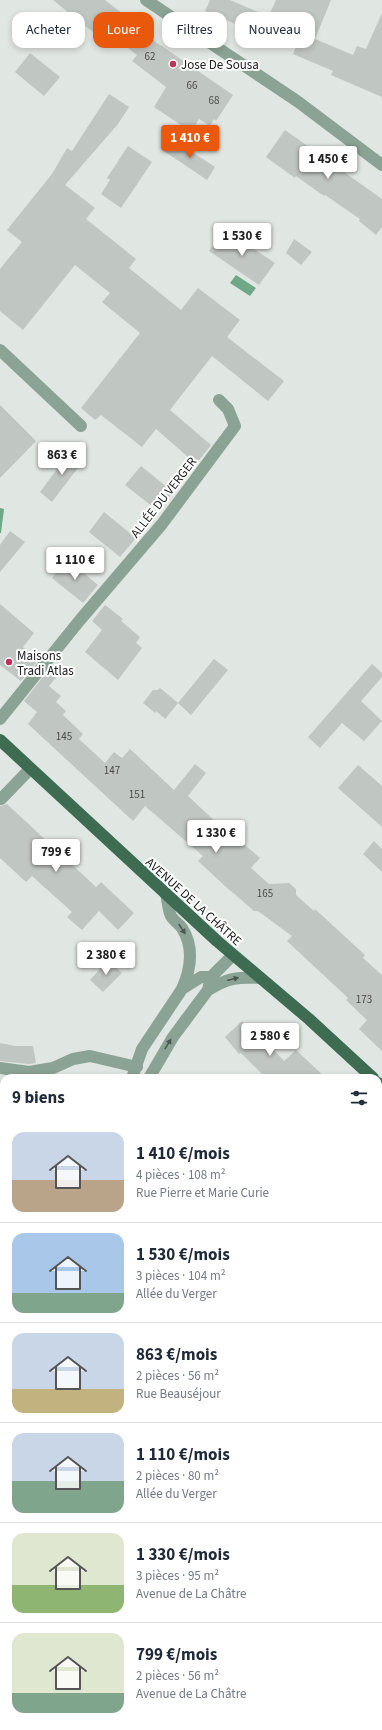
<!DOCTYPE html>
<html lang="fr">
<head>
<meta charset="utf-8">
<style>
	:root { --surface:#fff; --page:#f6f6f7; --text:#1f2937; --muted:#747a83; --line:#e0e1e3; --accent:#ea580c }
	body { margin:0; font-family:"Source Sans 3",sans-serif; background:var(--page); color:var(--text); height:100vh; display:flex; flex-direction:column; font-size:15px; white-space:nowrap }
	* { box-sizing:border-box; margin:0 }
	p { font-size:13px; color:var(--muted) }
	.icon { flex:none; width:22px; height:22px; fill:none; stroke:currentColor; stroke-width:2; stroke-linecap:round; stroke-linejoin:round }
	.map { position:relative; flex:1; overflow:hidden }
	.sheet { position:absolute; left:0px; top:1074px; width:382px; height:656px; display:flex; flex-direction:column; background:var(--surface); border-radius:12px 12px 0 0; box-shadow:0 2px 6px #0003 }
	.sheet>* { flex:none }
	.hud { position:absolute; left:12px; top:12px; width:358px; height:36px; display:flex; gap:8px }
	.price { position:absolute; translate:-50% -34px; padding:0 9px; border-radius:4px; background:#fff; color:#222; font-size:13px; line-height:26px; filter:drop-shadow(0 1px 2px #0008) }
	.price::after { content:''; position:absolute; left:50%; top:24px; width:12px; height:9px; margin-left:-6px; background:inherit; clip-path:polygon(0 0,100% 0,50% 100%) }
	.price.active { background:var(--accent); color:#fff }
	ul { padding:0; list-style:none }
	li { display:flex; align-items:center; gap:12px; height:100px; padding:0 12px }
	li+li { border-top:1px solid var(--line) }
	li span { display:grid; place-items:center; flex:none; width:112px; height:80px; border-radius:12px; color:#555 }
	li>.icon { margin-inline-start:auto }
	span .icon { width:48px; height:48px; fill:#fffc; stroke-width:1 }
	li b { font-size:17px }
	h2 { display:flex; justify-content:space-between; align-items:center; height:48px; padding:0 12px; font-size:17px }
	.pill { padding:0 14px; border-radius:12px; background:var(--surface); box-shadow:0 2px 6px #0003; font-size:14px; line-height:36px }
	.pill.active { background:var(--accent); color:#fff }
	.map>svg:first-child { display:block }
	.water { fill:#6ea886 }
	.building { fill:#c0c6c2 }
	.lines { fill:none; stroke-linecap:round; stroke-linejoin:round }
	.path { stroke:#8b908d; stroke-width:2.5; stroke-dasharray:4 2; stroke-linecap:butt }
	.minor { stroke:#8aa394; stroke-width:12 }
	.major { stroke:#3d6c52; stroke-width:12 }
	.oneway { fill:#4a564f }
	.poi-dot { fill:#c0315c; stroke:#fff; stroke-width:1.5 }
	.labels { text-anchor:middle; stroke-width:4; stroke-linejoin:round; paint-order:stroke }
	.number-label { font-size:11px; fill:#484b49 }
	.poi-label { font-size:13px; fill:#202221; stroke:#fff; text-anchor:start }
	.street-label { font-size:13px; fill:#202221; stroke:#fff }
</style>
</head>
<body>
<div class="map">
<svg width="382" height="1730" viewBox="0 0 382 1730">
	<rect width="100%" height="100%" fill="#e0e6e2"/>
	<path class="water" d="M236,275l20,13 -6,8 -20,-13z
		M0,508l4,1 -3,24h-1z"/>
	<path class="building" d="M53,0h52l31,24 -2,3 99,68 -17,26 -2,-2 -4,7 -11,-7 -8,13 -37,-25 12,-20 -34,-26 5,-6 -23,-18 -6,7z
		M210,0h20l28,12 -7,16 -10,-5 -1,3 -35,-15z
		M276,0h55l-16,39 38,16 4,-9 9,3 16,-36v84l-51,-22 2,-4 -40,-17 8,-19 -34,-15z
		M30,53l30,24 -16,19 -29,-24z
		M109,94l20,13 -11,17 -53,61 30,23 -9,11 50,40 -7,9 52,42 17,-22 42,32 -13,17 57,44 -16,20 -56,-45 -42,54 41,35 -15,19 -40,-35 -14,18 -41,-32 -6,5 -14,-12 59,-75 -38,-31 8,-9 -35,-28 -52,65 -23,-19v-42l22,-27 -15,-12 45,-56 15,-26 5,3z
		M285,130l97,69v28l-6,8 -17,-14 1,-2 -35,-24 -1,1 -28,-20 -1,2 -29,-21z
		M172,139l43,28 -8,13 -43,-29z
		M128,146l24,16 -31,46 -20,-14 9,-14 -3,-2z
		M224,229l51,34 -16,22 -50,-34z
		M294,239l18,13 -11,13 -15,-12z
		M0,405l36,36 -36,37z
		M72,449l12,11 -32,42 -12,-10z
		M141,466l32,26 -15,19 -33,-26z
		M104,512l32,26 -16,19 -31,-25z
		M10,531l15,11 -25,30v-27z
		M67,559l31,26 -15,18 -31,-25z
		M0,604l34,29 -11,14 16,12 -18,22 -21,-16z
		M105,605l18,14 -2,2 19,16 -4,6 6,5 -24,32 -33,-28 17,-22 -10,-9z
		M214,659l14,11 -37,45 -13,-12z
		M372,664l10,9v4l-21,24 21,20 -18,20 -22,-18 -22,25 -12,-11z
		M50,668l8,7 -9,11 12,10 -5,6 10,9 -3,4 20,19 -4,5 26,24 9,-11 8,6 8,-9 44,41 21,-26 11,9 -18,23 30,28 1,-1 41,35 -9,10 18,16 20,-1 7,6v6l18,16 1,-2 50,46 -2,3 19,17v76l-23,-22 8,-9 -21,-20 2,-2 -61,-57 5,-5 -34,-25h-4l-29,-25 -27,-25 5,-5 -58,-50 -12,15 -105,-97 9,-12 -13,-11z
		M160,688l18,15 -13,16 -9,-8 -1,2 -12,-10 10,-13h5z
		M358,765l24,21v41l-44,-39z
		M7,804l89,83 5,-5 33,31 -16,17 -19,-19 -17,19 -15,-13 5,-5 -40,-36 -6,6 -26,-24v-52z
		M374,841l8,8v23l-19,-18z
		M108,960l14,13 -19,19 -13,-12z
		M242,1021l27,28 2,-2 13,14 12,-11 30,28h-60l-25,-25 -2,1 -14,-17z
		M0,1043l15,3h18l3,17 -7,1 -29,-3z"/>
	<g class="lines">
		<path class="path" d="M0,1543l4,5
			M129,1726l1,4
			M74,1730l3,-4"/>
		<path class="minor" d="M146,0l151,101 85,64
			M0,350l81,76
			M0,719l80,-99 82,-96 73,-98 -7,-17 -9,-9
			M1,799l29,-30
			M182,989l19,-12h10
			M208,990c20,-12 28,-13 52,-12
			M0,1068l29,4 24,-4 20,-9 17,-3 47,11
			M132,1078l10,-29 40,-60c9,-20 12,-42 0,-61 -3,-4 -8,-7 -11,-12 -3,-6 -3,-15 -5,-22
			M149,1078l24,-41 35,-47 3,-13 22,-22
			M0,1368l4,-5
			M0,1378l4,-2
			M0,1457l4,7
			M0,1496l4,5
			M157,1726l1,4
			M170,1726l1,4
			M203,1726l3,4"/>
		<path class="major" d="M0,740l217,201 92,78 64,59
			M378,1083l4,3"/>
	</g>
	<defs><path id="oneway-solid" d="M-6-.8H1V-3.2L6.5 0L1 3.2V.8H-6Z"/></defs>
	<g class="oneway">
		<use href="#oneway-solid" transform="translate(182 929) rotate(56)"/>
		<use href="#oneway-solid" transform="translate(233 979) rotate(-14)"/>
		<use href="#oneway-solid" transform="translate(168 1044) rotate(-58)"/>
	</g>
	<g class="poi-dot">
		<circle cx="173" cy="64" r="4"/>
		<circle cx="9" cy="662" r="4"/>
	</g>
	<g class="labels">
		<g class="number-label">
			<text x="150" y="60">62</text>
			<text x="192" y="89">66</text>
			<text x="214" y="104">68</text>
			<text x="64" y="740">145</text>
			<text x="112" y="774">147</text>
			<text x="137" y="798">151</text>
			<text x="265" y="897">165</text>
			<text x="364" y="1003">173</text>
		</g>
		<g class="poi-label">
			<text x="181" y="69">Jose De Sousa</text>
			<text x="17" y="660">Maisons<tspan x="17" dy="15">Tradi Atlas</tspan></text>
		</g>
		<g class="street-label">
			<text transform="translate(163 497) rotate(-52)" y="5">ALLÉE DU VERGER</text>
			<text transform="translate(194 901) rotate(42)" y="5">AVENUE DE LA CHÂTRE</text>
		</g>
	</g>
</svg>
<b class="price active" style="left:190px;top:159px">1 410 €</b>
<b class="price" style="left:328px;top:180px">1 450 €</b>
<b class="price" style="left:242px;top:257px">1 530 €</b>
<b class="price" style="left:62px;top:476px">863 €</b>
<b class="price" style="left:75px;top:581px">1 110 €</b>
<b class="price" style="left:216px;top:854px">1 330 €</b>
<b class="price" style="left:56px;top:873px">799 €</b>
<b class="price" style="left:106px;top:976px">2 380 €</b>
<b class="price" style="left:270px;top:1057px">2 580 €</b>
<div class="hud">
<a class="pill">Acheter</a>
<a class="pill active">Louer</a>
<a class="pill">Filtres</a>
<a class="pill">Nouveau</a>
</div>
<section class="sheet">
<h2>9 biens<svg class="icon" aria-label="filters" viewBox="0 0 24 24"><path d="M4 7h16M4 17h16"/><circle cx="9" cy="7" r="2"/><circle cx="15" cy="17" r="2"/></svg></h2>
<ul>
<li><span style="background:linear-gradient(#c9d6e8 60%,#b9a48a 0)"><svg class="icon" aria-label="home" viewBox="0 0 24 24"><path d="M3 11l9-7 9 7M6 9v11h12V9"/></svg></span><div><b>1 410 €/mois</b><p>4 pièces · 108 m²</p><p>Rue Pierre et Marie Curie</p></div></li>
<li><span style="background:linear-gradient(#a9c7e8 75%,#7fa58c 0)"><svg class="icon" aria-label="home" viewBox="0 0 24 24"><path d="M3 11l9-7 9 7M6 9v11h12V9"/></svg></span><div><b>1 530 €/mois</b><p>3 pièces · 104 m²</p><p>Allée du Verger</p></div></li>
<li><span style="background:linear-gradient(#c9d6e8 70%,#c2b280 0)"><svg class="icon" aria-label="home" viewBox="0 0 24 24"><path d="M3 11l9-7 9 7M6 9v11h12V9"/></svg></span><div><b>863 €/mois</b><p>2 pièces · 56 m²</p><p>Rue Beauséjour</p></div></li>
<li><span style="background:linear-gradient(#c9d6e8 60%,#7fa58c 0)"><svg class="icon" aria-label="home" viewBox="0 0 24 24"><path d="M3 11l9-7 9 7M6 9v11h12V9"/></svg></span><div><b>1 110 €/mois</b><p>2 pièces · 80 m²</p><p>Allée du Verger</p></div></li>
<li><span style="background:linear-gradient(#dfe7d0 65%,#8fb573 0)"><svg class="icon" aria-label="home" viewBox="0 0 24 24"><path d="M3 11l9-7 9 7M6 9v11h12V9"/></svg></span><div><b>1 330 €/mois</b><p>3 pièces · 95 m²</p><p>Avenue de La Châtre</p></div></li>
<li><span style="background:linear-gradient(#dfe7d0 75%,#7fa58c 0)"><svg class="icon" aria-label="home" viewBox="0 0 24 24"><path d="M3 11l9-7 9 7M6 9v11h12V9"/></svg></span><div><b>799 €/mois</b><p>2 pièces · 56 m²</p><p>Avenue de La Châtre</p></div></li>
</ul>
</section>
</div>
</body>
</html>
